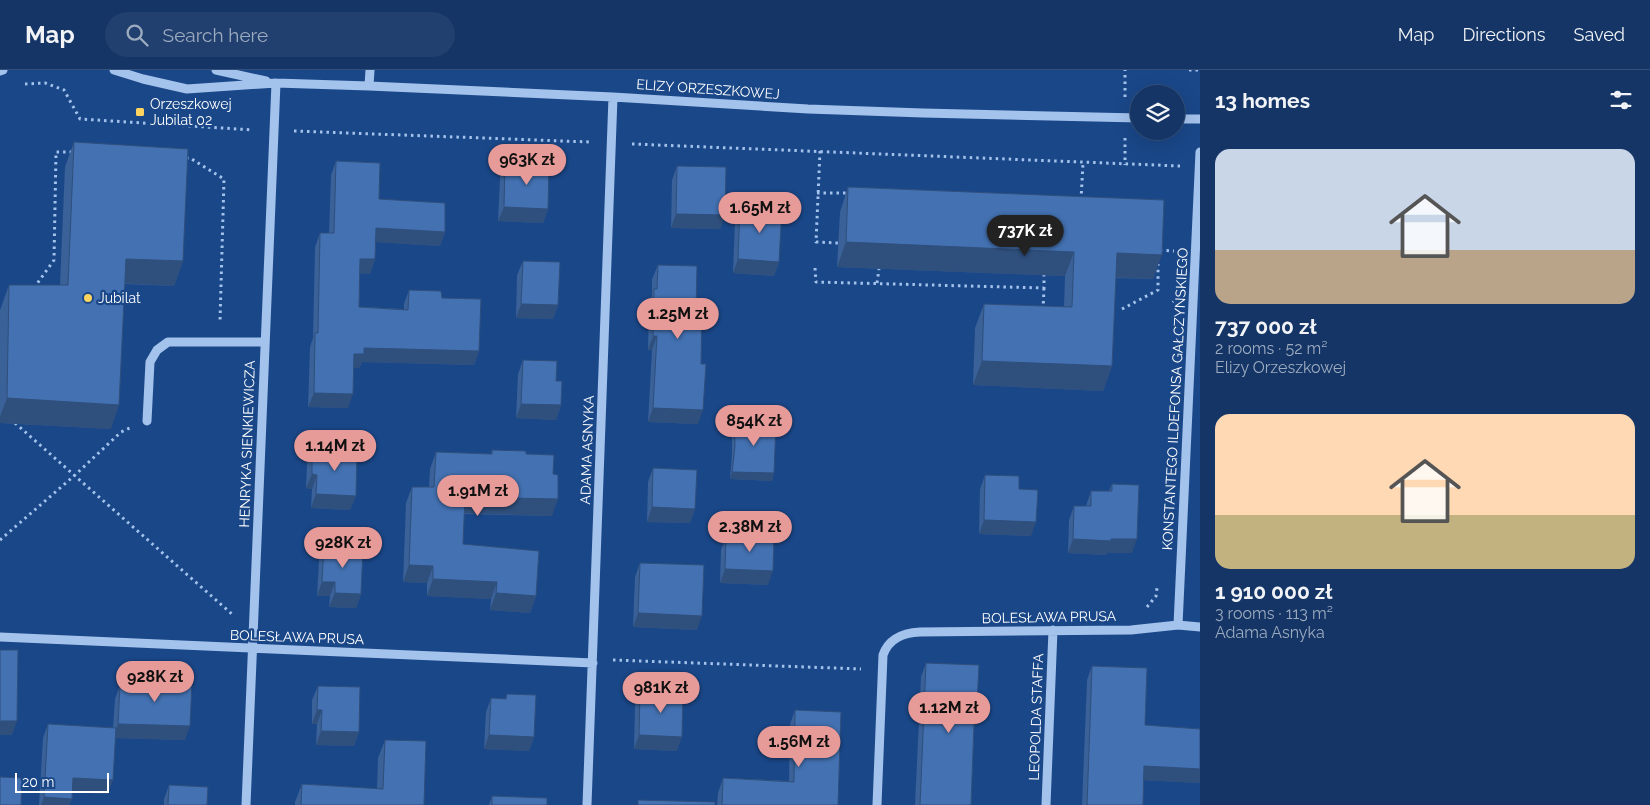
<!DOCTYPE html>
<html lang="en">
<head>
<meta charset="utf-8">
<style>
	:root { --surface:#143566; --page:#21406f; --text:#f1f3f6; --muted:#9dabbf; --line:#33507a; --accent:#e69b98 }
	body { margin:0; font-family:Raleway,sans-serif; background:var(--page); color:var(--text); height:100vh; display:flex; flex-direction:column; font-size:19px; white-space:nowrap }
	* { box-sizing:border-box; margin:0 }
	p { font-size:16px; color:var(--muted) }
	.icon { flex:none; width:28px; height:28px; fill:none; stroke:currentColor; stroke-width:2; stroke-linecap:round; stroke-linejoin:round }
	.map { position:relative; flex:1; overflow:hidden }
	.sheet { display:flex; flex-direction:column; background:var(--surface); width:450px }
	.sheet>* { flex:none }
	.fabs { position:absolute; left:1130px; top:15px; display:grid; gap:10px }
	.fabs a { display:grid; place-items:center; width:55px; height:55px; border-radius:50%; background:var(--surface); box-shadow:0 5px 20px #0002,0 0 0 1px var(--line); font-size:25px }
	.scale { position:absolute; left:15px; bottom:12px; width:94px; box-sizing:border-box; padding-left:5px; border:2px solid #fff; border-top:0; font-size:14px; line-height:18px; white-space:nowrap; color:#fff; -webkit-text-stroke:4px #1a4788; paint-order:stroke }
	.price { position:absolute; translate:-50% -42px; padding:0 11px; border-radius:18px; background:var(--accent); color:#111; font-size:16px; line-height:32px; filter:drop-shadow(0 1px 2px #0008) }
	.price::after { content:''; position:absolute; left:50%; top:30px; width:15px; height:11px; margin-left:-8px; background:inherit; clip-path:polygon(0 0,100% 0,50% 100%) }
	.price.selected { background:#222; color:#fff }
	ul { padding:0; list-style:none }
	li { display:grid; align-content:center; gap:10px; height:265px; padding:0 15px }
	li span { display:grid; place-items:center; height:155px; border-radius:15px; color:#555 }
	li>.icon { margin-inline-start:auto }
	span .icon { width:90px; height:90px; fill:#fffc; stroke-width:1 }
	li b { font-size:21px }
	h2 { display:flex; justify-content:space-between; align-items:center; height:60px; padding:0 15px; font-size:21px }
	header { display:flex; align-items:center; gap:30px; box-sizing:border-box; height:70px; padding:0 25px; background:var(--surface); border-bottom:1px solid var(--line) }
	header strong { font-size:24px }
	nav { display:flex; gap:28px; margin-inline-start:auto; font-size:18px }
	.search { width:350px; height:45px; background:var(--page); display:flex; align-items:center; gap:12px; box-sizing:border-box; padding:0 18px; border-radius:28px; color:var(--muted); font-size:19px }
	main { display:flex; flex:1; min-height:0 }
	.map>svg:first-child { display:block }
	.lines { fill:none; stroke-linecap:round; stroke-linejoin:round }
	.path { stroke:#a3c2ec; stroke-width:3; stroke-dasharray:2.5 4; stroke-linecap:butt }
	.minor { stroke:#a3c2ec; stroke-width:9 }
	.wall { fill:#3a6198 }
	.shaded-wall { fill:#2f4f7c }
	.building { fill:#4371b1; stroke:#2f4f7c }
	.poi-dot { fill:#fed45f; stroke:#1a4788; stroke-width:2 }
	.labels { text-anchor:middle; stroke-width:4.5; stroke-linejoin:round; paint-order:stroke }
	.street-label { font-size:14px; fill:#fff; stroke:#1a4788 }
	.poi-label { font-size:14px; fill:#fff; stroke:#1a4788; text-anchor:start }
</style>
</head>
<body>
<header>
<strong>Map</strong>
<div class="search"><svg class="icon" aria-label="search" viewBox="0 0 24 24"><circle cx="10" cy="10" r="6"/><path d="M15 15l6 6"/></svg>Search here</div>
<nav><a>Map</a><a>Directions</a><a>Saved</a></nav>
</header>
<main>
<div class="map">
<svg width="1200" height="735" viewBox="0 0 1200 735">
	<rect width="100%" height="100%" fill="#1a4788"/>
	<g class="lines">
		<path class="path" d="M1189,0h11
			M25,14l20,-1 19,7 16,29 173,11
			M1125,27v-27
			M294,61l296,11
			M1125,68v27
			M632,74l548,22
			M820,81l-4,91 22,1
			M186,88h4l34,21 -4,142
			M817,123h32
			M1081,130l2,-37
			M1160,180l14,1
			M815,198l1,14 228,6v-13
			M877,213l2,-14
			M34,218l20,-28 2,-108h16
			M1122,239l36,-19v-26
			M1043,240l1,-22
			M15,353l218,192
			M0,470l75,-65 46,-43 9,-4
			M1147,537l9,-11 1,-8
			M613,590l248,9"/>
		<path class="minor" d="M114,0l29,9 44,10 89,-6 93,3 244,11 195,12 115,4 216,5
			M216,0l50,11
			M0,1l3,-1
			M369,16l1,-16
			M1176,49h24
			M147,351l3,-59 7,-12 11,-8h97
			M1178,555l22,-473
			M0,567l593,26
			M246,735l30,-722
			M587,735l26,-708
			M877,735l6,-150c6,-17 20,-22 37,-23l211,-2 47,-5 22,2
			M1046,735l7,-175"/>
	</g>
	<path class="wall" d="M74,72l109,119 -9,25 -49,-2 -14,145 -111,-6v-113l9,-25h51l5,-118z
		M336,91l43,38 66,33 -5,14 -64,-4 -1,17 -5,15 -10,-1 -1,34 45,2v-5l5,-14 33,8 37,53 -5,14 -112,-3 -3,6h-6l-5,40 -40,-1 2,-60 3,-9 2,-91 5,-14h9l2,-58z
		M505,94l43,45 -5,14 -45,-2 2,-43z
		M677,96l48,49 -5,14 -49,-1 1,-48z
		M848,117l316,13 -11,79 -37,-1 -4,88 -9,25 -130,-6 2,-57 9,-24 80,3 1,-31 -228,-9 3,-55z
		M740,136l39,56 -5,14 -41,-3 2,-53z
		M523,191l35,44 -5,14 -37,-1 1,-43z
		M658,195l38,45 2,114 -50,-2 4,-72h-4l1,-47 3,-7v-17z
		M523,290l33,21 5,24 -5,15 -40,-2 2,-44z
		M734,351l40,52 -2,8 -42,-2 2,-26v-25z
		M312,380l44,46 -6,14 -39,-2 1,-19 -6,-1 1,-24z
		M492,380l34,4 26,62 -88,-2 -1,30 73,52 -6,17 -40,-3 1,-11 -64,-3v-13l-24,-1 3,-79 6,-16h17l1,-18 6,-17 55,2z
		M653,398l42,41 -5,14 -43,-1 1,-40z
		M985,405l34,14 12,47 -52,-2 1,-45z
		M1112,414l20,69h-25l-1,2 -38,-2 1,-33 5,-14h12l5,-15h18z
		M726,466l42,49 -48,-2 1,-33z
		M324,476l37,48 -5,14 -27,-1 1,-11h-13l2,-36z
		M640,493l57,67 -64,-3 2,-50z
		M926,593l50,60 -2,6 -3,76h-56l6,-128z
		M1092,596l53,59 55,4 -1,54 -56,-3v25h-61l5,-125z
		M129,610l56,60 -70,-2 -7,56 -36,-2v7l-3,6h-30l4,-67 5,-14 65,4 2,-29 5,-14h7z
		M318,616l41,46 -5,14 -38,-1 1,-21h-5v-24z
		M640,621l37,60 -43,-2 1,-44z
		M507,624l27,43 -5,14 -45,-2 2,-37 5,-14 14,1z
		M795,640l43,95h-121l1,-12 5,-15 66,3 1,-57z
		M385,670l39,65h-129v-3l7,-18 75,5 1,-31z
		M169,715l38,20h-43v-6z
		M492,726l55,9h-58z"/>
	<path class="shaded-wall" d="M504,137l44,2 -5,14 -45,-2z
		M676,144l49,1 -5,14 -49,-1z
		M376,158l69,4 -5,14 -69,-4z
		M846,172l228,10 -9,24 -228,-9z
		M1117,183l45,2 -9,24 -45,-2z
		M126,189l57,2 -9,25 -56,-3z
		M360,189h15l-5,15 -15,-1z
		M738,189l41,3 -5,14 -41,-3z
		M521,234l37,1 -5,14 -37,-1z
		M653,266h4l-5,14h-4z
		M364,278l115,3 -5,14 -112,-3 -3,6h-10l5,-14z
		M982,291l130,5 -9,25 -130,-6z
		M314,323l39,1 -5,14 -40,-1z
		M7,328l112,7 -8,24 -111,-6v-6z
		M521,334l40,1 -5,15 -40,-2z
		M653,338l50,2 -5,14 -50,-2z
		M732,402l42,1 -2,8 -42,-2z
		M312,404l5,1 -5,14 -6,-1z
		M316,424l40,2 -6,14 -39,-2z
		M465,427l93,2 -6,17 -94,-3z
		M652,437l43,2 -5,14 -43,-1z
		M984,450l52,2 -5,14 -52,-2z
		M1073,469h64l-5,14h-25l-1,2 -38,-2z
		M409,495l24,1 -6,17 -24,-1z
		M725,499l48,2 -5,14 -48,-2z
		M433,509l64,3 -6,17 -64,-3z
		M322,512h13l-5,14h-13z
		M335,523l26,1 -5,14 -27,-1z
		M496,523l40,3 -6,17 -40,-3z
		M638,543l64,3 -5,14 -64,-3z
		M317,640h5l-5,14h-5z
		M0,651h17l-5,14h-12z
		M118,654l72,2 -5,14 -72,-2z
		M321,661l38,1 -5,14 -38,-1z
		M489,665l45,2 -5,14 -45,-2z
		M639,665l43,2 -5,14 -43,-2z
		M1144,696l56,3v13l-1,1 -60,-3z
		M73,708l40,2 -5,14 -40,-2z
		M44,727l28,2 -3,6h-28z"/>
	<path class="building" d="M74,72l114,7 -5,112 -57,-2 -7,146 -112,-7 2,-113h59z
		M336,91l44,2 -1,36 66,4v29l-69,-4 -1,31h-15l-1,48 49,3 1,-20 32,1 1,7 39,1 -2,52 -115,-3v6h-10l-1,40 -39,-1 1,-60h3l2,-100h14z
		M505,94l44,1 -1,44 -44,-2z
		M677,96l49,1 -1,48 -49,-1z
		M848,117l316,13 -2,55 -45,-2 -5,113 -130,-5 2,-57 88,3 2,-55 -228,-10z
		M740,136l42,2 -3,54 -41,-3z
		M523,191l37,1 -2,43 -37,-1z
		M658,195l39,1 -1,44h6l-1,54h5l-3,46 -50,-2 4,-72h-4l1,-47h3z
		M523,290l34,1 -1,20h6l-1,24 -40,-1z
		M734,351l42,2 -2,50 -42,-1 3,-26z
		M312,380l45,1 -1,45 -40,-2 1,-19 -5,-1z
		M492,380l34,1v3l28,1 -1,19 5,1v24l-93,-2 -2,47 76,7 -3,45 -40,-3 1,-11 -64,-3v-13l-24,-1 3,-78h22l2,-35 56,2z
		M653,398l44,2 -2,39 -43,-2z
		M985,405l34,1v13l19,1 -2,32 -52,-2z
		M1112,414l27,1 -2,54h-26v2l-38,-2 1,-33h17v-15h21z
		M726,466l48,2 -1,33 -48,-2z
		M324,476l39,2 -2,46 -26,-1v-11h-13z
		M640,493l64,2 -2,51 -64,-3z
		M0,580h18l-1,71h-17z
		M926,593l53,2 -3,58h-2l-3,82h-51z
		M1092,596l55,2 -2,57 55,4v40l-56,-3 -1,39h-56z
		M129,610l63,2 -2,44 -72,-2 2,-39h9z
		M318,616l42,1 -1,45 -38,-1 1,-21h-5z
		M640,621l43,1 -1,45 -43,-2z
		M507,624l29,1 -2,42 -45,-2 2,-37 15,1z
		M795,640l46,2 -3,93h-116l1,-27 71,4z
		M48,654l68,4 -3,52 -40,-2 -1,21 -28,-2z
		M385,670l41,1 -2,64h-123l1,-21 81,5z
		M0,707l22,1 -1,27h-21z
		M169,715l39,2 -1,18h-39z
		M492,726l55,2v7h-55z
		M638,730l77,2v3h-77z"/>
	<g class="poi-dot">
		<rect x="135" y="37" width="10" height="10" rx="2.5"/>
		<circle cx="88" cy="228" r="5"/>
	</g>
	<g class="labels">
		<g class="street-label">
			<text transform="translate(708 19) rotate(4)" y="5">ELIZY ORZESZKOWEJ</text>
			<text transform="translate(1175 329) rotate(-87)" y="5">KONSTANTEGO ILDEFONSA GAŁCZYŃSKIEGO</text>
			<text transform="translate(247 374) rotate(-88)" y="5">HENRYKA SIENKIEWICZA</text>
			<text transform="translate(587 380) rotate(-88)" y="5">ADAMA ASNYKA</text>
			<text transform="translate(1049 547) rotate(-1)" y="5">BOLESŁAWA PRUSA</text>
			<text transform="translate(297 567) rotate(2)" y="5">BOLESŁAWA PRUSA</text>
			<text transform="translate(1036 647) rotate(-88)" y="5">LEOPOLDA STAFFA</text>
		</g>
		<g class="poi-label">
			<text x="150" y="39">Orzeszkowej<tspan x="150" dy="16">Jubilat 02</tspan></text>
			<text x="98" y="233">Jubilat</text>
		</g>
	</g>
</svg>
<div class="fabs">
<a><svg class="icon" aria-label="layers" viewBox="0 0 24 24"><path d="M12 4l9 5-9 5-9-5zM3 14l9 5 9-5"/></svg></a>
</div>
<div class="scale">20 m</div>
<b class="price" style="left:527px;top:116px">963K zł</b>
<b class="price" style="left:760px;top:164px">1.65M zł</b>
<b class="price selected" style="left:1025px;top:187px">737K zł</b>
<b class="price" style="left:678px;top:270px">1.25M zł</b>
<b class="price" style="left:754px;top:377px">854K zł</b>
<b class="price" style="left:335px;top:402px">1.14M zł</b>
<b class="price" style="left:478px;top:447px">1.91M zł</b>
<b class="price" style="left:750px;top:483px">2.38M zł</b>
<b class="price" style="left:343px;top:499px">928K zł</b>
<b class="price" style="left:155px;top:633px">928K zł</b>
<b class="price" style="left:661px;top:644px">981K zł</b>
<b class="price" style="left:949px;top:664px">1.12M zł</b>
<b class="price" style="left:799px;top:698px">1.56M zł</b>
</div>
<section class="sheet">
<h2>13 homes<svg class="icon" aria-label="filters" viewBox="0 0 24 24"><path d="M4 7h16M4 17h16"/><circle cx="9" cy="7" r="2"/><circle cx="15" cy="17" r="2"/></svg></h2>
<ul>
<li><span style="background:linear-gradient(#c9d6e8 65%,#b9a48a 0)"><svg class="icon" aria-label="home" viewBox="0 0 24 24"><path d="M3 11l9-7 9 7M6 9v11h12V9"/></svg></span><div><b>737 000 zł</b><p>2 rooms · 52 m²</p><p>Elizy Orzeszkowej</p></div></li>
<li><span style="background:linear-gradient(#ffd9b3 65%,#c2b280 0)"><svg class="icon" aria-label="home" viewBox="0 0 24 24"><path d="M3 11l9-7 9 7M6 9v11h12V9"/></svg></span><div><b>1 910 000 zł</b><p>3 rooms · 113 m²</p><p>Adama Asnyka</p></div></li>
</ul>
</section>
</main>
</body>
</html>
